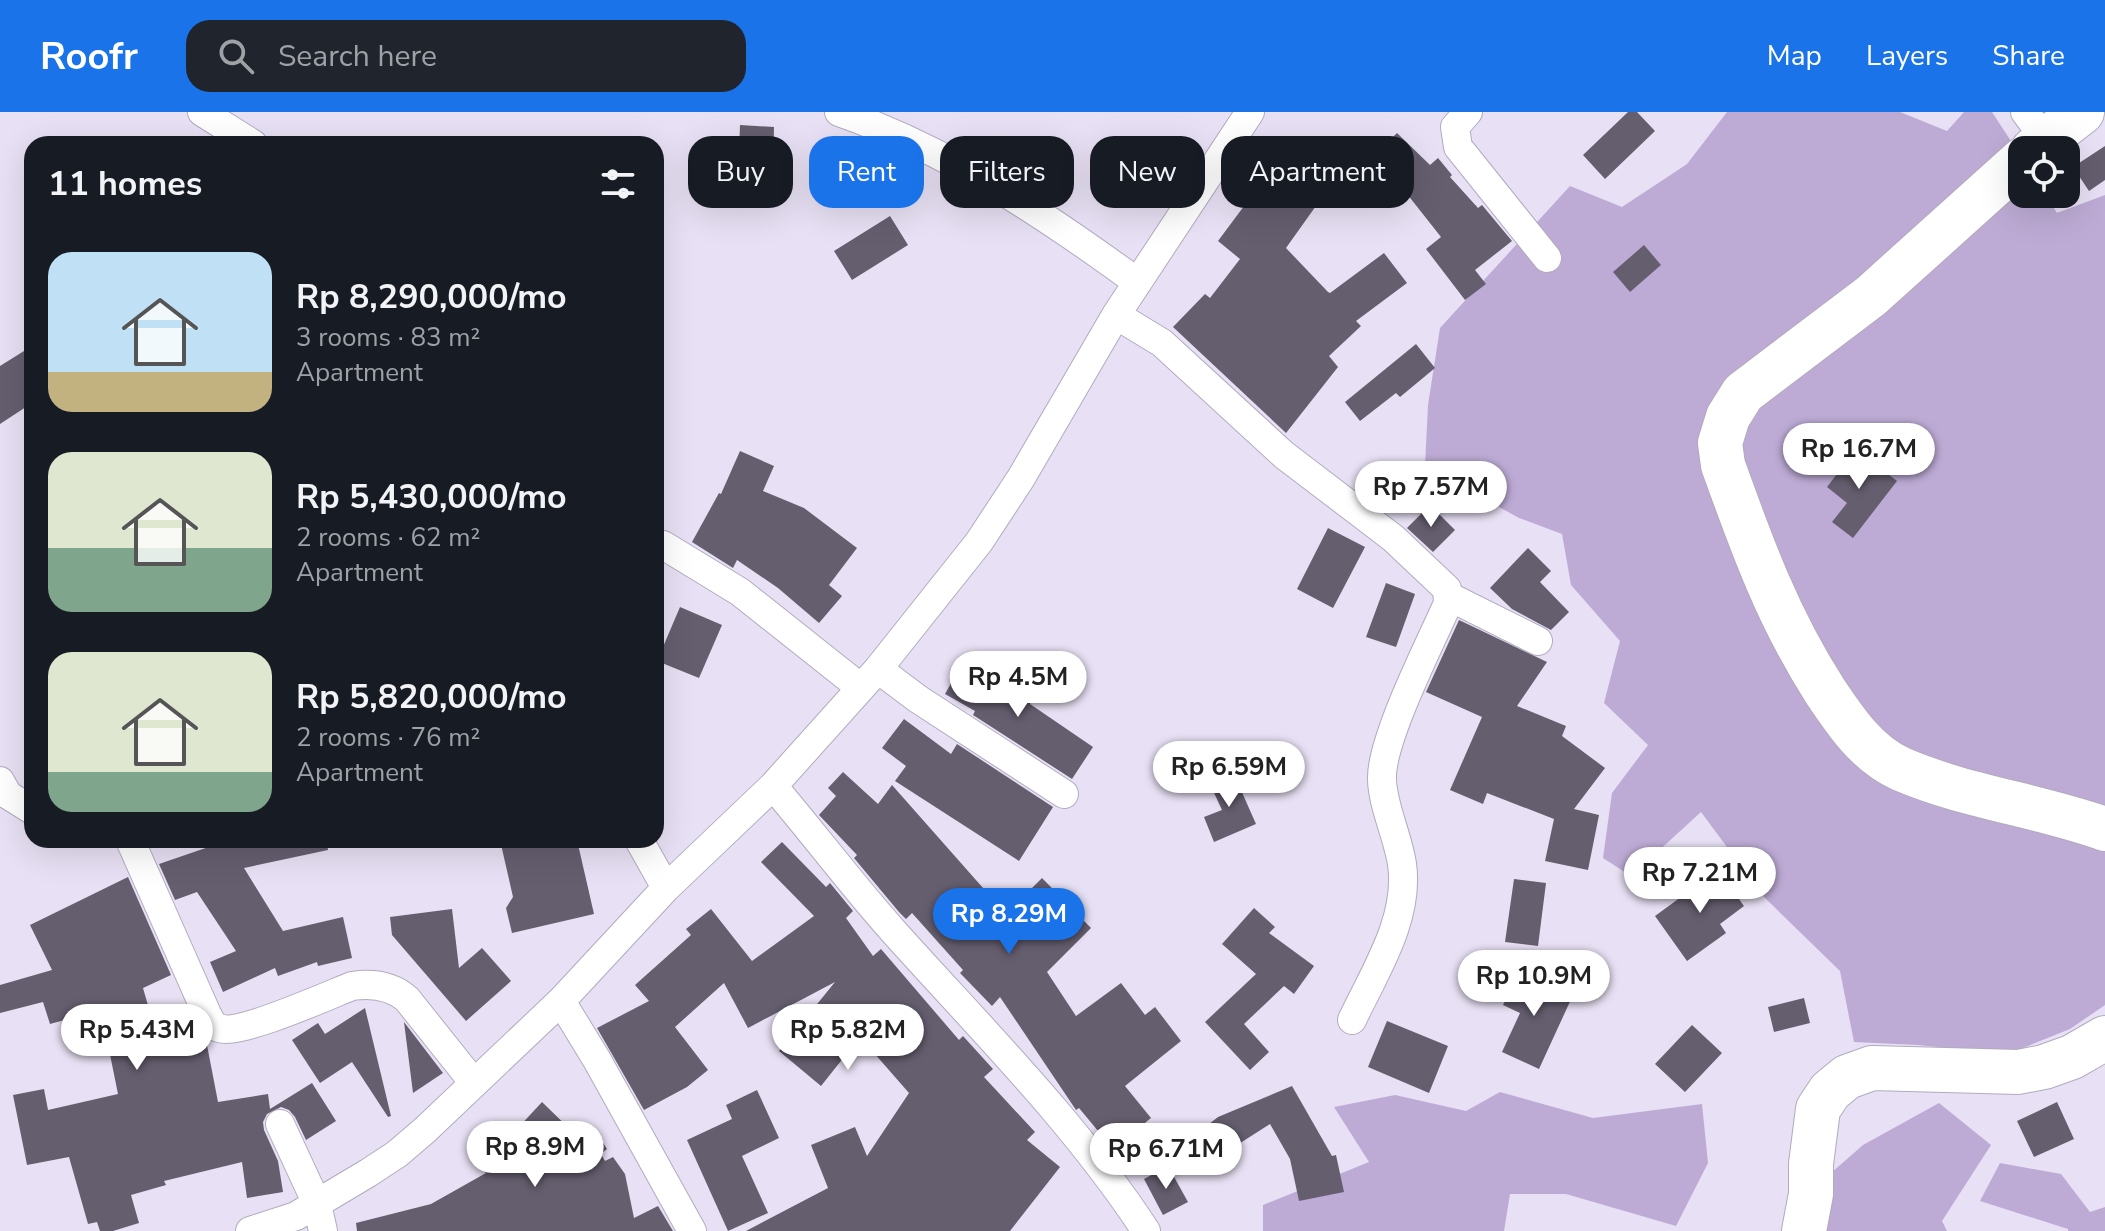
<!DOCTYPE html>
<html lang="en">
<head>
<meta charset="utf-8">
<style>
	:root { --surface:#171b24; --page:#20242c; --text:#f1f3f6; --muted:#9ea1a6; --accent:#1a73e8 }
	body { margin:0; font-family:"Nunito Sans",sans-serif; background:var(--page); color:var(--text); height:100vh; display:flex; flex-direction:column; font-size:30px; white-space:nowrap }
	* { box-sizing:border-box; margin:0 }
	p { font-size:26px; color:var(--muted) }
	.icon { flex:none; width:44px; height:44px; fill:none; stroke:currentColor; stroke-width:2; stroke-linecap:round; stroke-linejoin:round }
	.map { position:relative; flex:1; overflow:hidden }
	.sheet { position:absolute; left:24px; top:24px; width:640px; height:712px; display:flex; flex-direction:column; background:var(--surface); border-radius:24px; box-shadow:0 8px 32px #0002 }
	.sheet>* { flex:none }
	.guide { position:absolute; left:688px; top:24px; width:760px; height:72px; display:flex; gap:16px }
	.controls { position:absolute; left:2008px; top:24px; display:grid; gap:16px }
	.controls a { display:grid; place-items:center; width:72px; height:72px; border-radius:16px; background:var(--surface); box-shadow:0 8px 32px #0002; font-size:40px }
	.price { position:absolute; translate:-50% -68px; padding:0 18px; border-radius:28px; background:#fff; color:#222; font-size:26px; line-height:52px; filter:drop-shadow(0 2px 4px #0008) }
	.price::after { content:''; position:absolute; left:50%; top:48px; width:24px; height:18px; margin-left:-12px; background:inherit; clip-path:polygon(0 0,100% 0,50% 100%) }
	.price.selected { background:var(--accent); color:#fff }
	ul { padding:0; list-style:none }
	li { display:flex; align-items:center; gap:24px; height:200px; padding:0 24px }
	li span { display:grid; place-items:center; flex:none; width:224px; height:160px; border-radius:24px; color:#555 }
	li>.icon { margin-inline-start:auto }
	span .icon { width:96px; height:96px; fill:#fffc; stroke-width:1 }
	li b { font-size:34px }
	h2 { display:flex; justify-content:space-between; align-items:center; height:96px; padding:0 24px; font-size:34px }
	.chip { padding:0 28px; border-radius:24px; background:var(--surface); box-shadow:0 8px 32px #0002; font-size:28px; line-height:72px }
	.chip.selected { background:var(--accent); color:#fff }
	header { display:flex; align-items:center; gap:48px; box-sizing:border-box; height:112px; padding:0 40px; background:var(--accent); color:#fff }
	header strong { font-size:38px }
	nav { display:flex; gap:44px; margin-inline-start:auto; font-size:28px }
	.search { width:560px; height:72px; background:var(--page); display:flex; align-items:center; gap:20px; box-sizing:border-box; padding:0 28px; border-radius:24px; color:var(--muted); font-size:30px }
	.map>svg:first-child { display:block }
	.forest { fill:#bdabd5 }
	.building { fill:#655e6f }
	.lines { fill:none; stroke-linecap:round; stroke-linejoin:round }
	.minor-casing { stroke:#b2aabe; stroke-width:30 }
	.trunk-casing { stroke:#b2aabe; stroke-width:46 }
	.minor { stroke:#fff; stroke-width:28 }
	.trunk { stroke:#fff; stroke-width:44 }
</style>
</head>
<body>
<header>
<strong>Roofr</strong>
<div class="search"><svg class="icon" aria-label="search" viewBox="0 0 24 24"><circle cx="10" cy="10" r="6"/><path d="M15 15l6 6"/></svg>Search here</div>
<nav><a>Map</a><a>Layers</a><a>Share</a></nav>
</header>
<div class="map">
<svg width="2105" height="1119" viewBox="0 0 2105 1119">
	<rect width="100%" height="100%" fill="#e8e0f4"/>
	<path class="forest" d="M1727,0h173l47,19 17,-19h28l30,46v36h23l12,19 48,-18v810l-35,24 -62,25 -90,-9 -64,-3 -14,-71 -76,-74 -63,-85 -70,64 -28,-18 9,-65 36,-48 -44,-42 16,-62 -49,-56 -9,-51 -43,-16 -94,-52 3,-61 12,-77 130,-142 52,21 65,-43z
		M1500,980l93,26 109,-14 6,59 -32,63 -110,-32h-56l-6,37h-241v-26l106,-43 -35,-55 61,-12 71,16z
		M1939,991l52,42 -49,76 5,10h-139l23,-58 32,-28z
		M2000,1051l61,11 29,38 15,-5v24h-37v-2l-88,-28z"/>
	<path class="building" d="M1628,0h9l18,19 -50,48 -22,-24z
		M740,13l34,2 -1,54 -35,-1z
		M1397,21l33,32 8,-7 14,17 -2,2 28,31 4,-3 30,36 -37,29 11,14 -21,16 -39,-51 15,-12 -45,-57 -5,4 -22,-23z
		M2105,34v34l-16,11 -16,-24z
		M1282,43l46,34 -42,59 42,44 2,1 54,-40 23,30 -51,38 5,5 -32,30 9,11 -52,66 -113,-106 32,-33 5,4 30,-39 -22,-18z
		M890,104l18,29 -56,35 -18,-29z
		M1644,133l17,20 -31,27 -17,-20z
		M1416,232l19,24 -35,29 -4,-4 -36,28 -15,-19z
		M32,234v57l-32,21v-58z
		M1856,337l41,32 -44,57 -21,-16 15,-19 -20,-16z
		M740,339l34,15 -11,25 41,17 53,40 -28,37 13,11 -23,27 -41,-35 -41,-28 -4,8 -41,-26 27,-49 2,1z
		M1430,393l25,25 -22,22 -26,-24z
		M1328,416l37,19 -32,61 -36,-19z
		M1528,436l23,23 -11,11 29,30 -18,18 -39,-21 -22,-21z
		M1386,471l29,11 -19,53 -30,-10z
		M680,495l42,18 -23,53 -42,-17z
		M1459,508l88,42 -30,44 49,20 -4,10 43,32 -31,41 25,6 -11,55 -43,-9 9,-42 -67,-26 -4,11 -33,-14 32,-73 -56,-25z
		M964,548l68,40 -2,4 63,43 -21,32 -99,-64 2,-4 -30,-17z
		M904,607l47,35 6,-10 96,63 -34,54 -124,-80 11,-15 -24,-18z
		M843,660l35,32 14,-19 114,129 36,-36 49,50 -44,44 29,44 45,-33 24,32 10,-8 26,34 -56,45 26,32 -38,31 -34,-41 -3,2 -4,-6 -72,-107 -8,9 -32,-33 3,-3 -51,-57 -6,6 -7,-7 -45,-54 3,-3 -38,-40 17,-19 -8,-8z
		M1233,660l23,52 -42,18 -10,-25 18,-7 -13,-28z
		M229,728h98l1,10 -84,18 39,63 60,-14 9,41 -34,8 -1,-4 -39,14 -3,-8 -52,24 -13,-30 26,-11 -39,-59 -22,8 -16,-36z
		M500,728h77l17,74 -82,19 -6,-25 7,-11z
		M782,730l44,45 4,-4 23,28 -7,7 27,38 8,-7 78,91 4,-4 30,33 -9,8 51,55 -8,8 33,27 -50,64h-264l82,-43 -17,-43 44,-18 12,29 42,-63 -49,-56 -39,49 -42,-35 56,-69 -87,46 -24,-45 -49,44 33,43 -21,17 -43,23 -47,-82 52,-27 -14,-16 56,-50 -5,-6 25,-20 41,52 62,-45 -53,-54z
		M1718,758l26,36 -24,18 6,9 -39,28 -32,-45z
		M128,765l43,98 -28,13 13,45 38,-7 12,14 12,62 50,-8 2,15 42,-26 24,38 -30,19 -11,-23 -6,-7 -8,-3 -14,7 -4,8 1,8 14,31 5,31 -36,6 -5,-36 -78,19 2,4 -35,10 8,28 -26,8h-13l-3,-9 -9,2 -19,-67 -42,8 -14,-70 31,-6 4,21 70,-16 -17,-84 -51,14 -7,-22 -43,11v-28l52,-15 -22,-45z
		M1514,767l32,4 -8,63 -33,-4z
		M1254,796l21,19 -6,6 45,33 -20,28 -10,-8 -40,38 25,28 -19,18 -45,-48 51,-48 -34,-30z
		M452,797l7,59 23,-20 29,33 -45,40 -74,-86 -2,-18z
		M1519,858l54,25 -34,74 -37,-17 18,-39 -17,-8z
		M1804,886l6,25 -36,9 -6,-25z
		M365,896l26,108 -3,1 -36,-55 -32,21 -28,-43 26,-17 7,11z
		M1387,909l61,25 -19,47 -61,-26z
		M404,910l39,51 -30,20z
		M1692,913l30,28 -37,39 -30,-28z
		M1292,974l40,70 4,-1 8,37 -45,9 -9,-42 -20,-35 -47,30 -19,-26 14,-11z
		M757,978l22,48 -37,18 26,57 -40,18 -41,-91 45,-21 -6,-14z
		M542,990l38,37 14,-10 13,20 -6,5 4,7 8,-4 12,17 9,44 24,-12 15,25h-316l-1,-8 75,-19 55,-31 -9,-13 28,-18z
		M2057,990l17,37 -40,18 -17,-36z
		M1168,1054l20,36 -25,13 -19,-36z"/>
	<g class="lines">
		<g class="minor-casing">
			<path id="minor" d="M202,0l51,32
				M839,0c109,38 205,102 298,170
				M1468,0l-13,15 3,20 89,111
				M2025,0l20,27
				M1116,203l46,28 122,112 109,83 54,51 1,14c-17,39 -68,138 -66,177 1,27 16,57 20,84 8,55 -28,109 -50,156
				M663,433l77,47 121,96
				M1448,484l90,45
				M878,557l40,30 146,95
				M0,669l8,14 24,15
				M773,674c41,48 79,99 121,146 87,97 180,189 252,299
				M130,728l77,174c3,6 6,12 12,14 19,8 110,-33 133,-42 20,-3 39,-1 55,13l67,84
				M639,728l27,48
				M561,889l36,59 95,171
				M280,1012l37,80 6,27
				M250,1119l46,-15 72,-43 29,-19 28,-24 136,-129 105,-113 107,-102 105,-117 101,-127 42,-64 95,-163 134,-203"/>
		</g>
		<g class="trunk-casing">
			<path id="trunk" d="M2033,38l49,-38
				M2022,48l-151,136 -128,97 -15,24 -8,26 3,22c29,81 55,153 102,226 20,30 42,63 76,78 65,28 137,36 204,60
				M1804,1119l7,-37v-30l7,-55 12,-18 17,-14 25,-9 146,4 26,-5 28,-10 33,-19"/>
		</g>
		<use href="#minor" class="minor"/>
		<use href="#trunk" class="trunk"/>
	</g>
</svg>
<div class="controls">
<a><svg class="icon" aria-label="locate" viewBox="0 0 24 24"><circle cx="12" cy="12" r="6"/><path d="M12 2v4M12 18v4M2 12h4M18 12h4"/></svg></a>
</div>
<b class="price" style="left:1859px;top:379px">Rp 16.7M</b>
<b class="price" style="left:1431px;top:417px">Rp 7.57M</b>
<b class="price" style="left:1018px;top:607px">Rp 4.5M</b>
<b class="price" style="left:1229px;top:697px">Rp 6.59M</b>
<b class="price" style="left:1700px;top:803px">Rp 7.21M</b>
<b class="price selected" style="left:1009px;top:844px">Rp 8.29M</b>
<b class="price" style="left:1534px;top:906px">Rp 10.9M</b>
<b class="price" style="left:137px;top:960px">Rp 5.43M</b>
<b class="price" style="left:848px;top:960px">Rp 5.82M</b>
<b class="price" style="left:535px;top:1077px">Rp 8.9M</b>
<b class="price" style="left:1166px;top:1079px">Rp 6.71M</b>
<div class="guide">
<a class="chip">Buy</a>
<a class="chip selected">Rent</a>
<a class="chip">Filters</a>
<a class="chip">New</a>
<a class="chip">Apartment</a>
</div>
<section class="sheet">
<h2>11 homes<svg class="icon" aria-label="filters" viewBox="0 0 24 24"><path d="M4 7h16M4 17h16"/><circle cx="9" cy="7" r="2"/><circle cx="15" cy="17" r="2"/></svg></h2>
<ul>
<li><span style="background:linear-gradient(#bfe0f5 75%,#c2b280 0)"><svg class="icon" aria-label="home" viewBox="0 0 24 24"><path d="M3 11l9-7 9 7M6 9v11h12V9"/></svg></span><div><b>Rp 8,290,000/mo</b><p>3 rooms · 83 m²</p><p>Apartment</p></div></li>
<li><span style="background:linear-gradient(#dfe7d0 60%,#7fa58c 0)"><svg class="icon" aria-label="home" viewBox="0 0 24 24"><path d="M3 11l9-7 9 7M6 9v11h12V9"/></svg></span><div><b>Rp 5,430,000/mo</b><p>2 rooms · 62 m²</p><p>Apartment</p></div></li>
<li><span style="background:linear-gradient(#dfe7d0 75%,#7fa58c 0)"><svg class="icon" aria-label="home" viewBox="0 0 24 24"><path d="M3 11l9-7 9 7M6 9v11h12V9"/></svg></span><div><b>Rp 5,820,000/mo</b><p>2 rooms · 76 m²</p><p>Apartment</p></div></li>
</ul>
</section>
</div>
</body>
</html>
